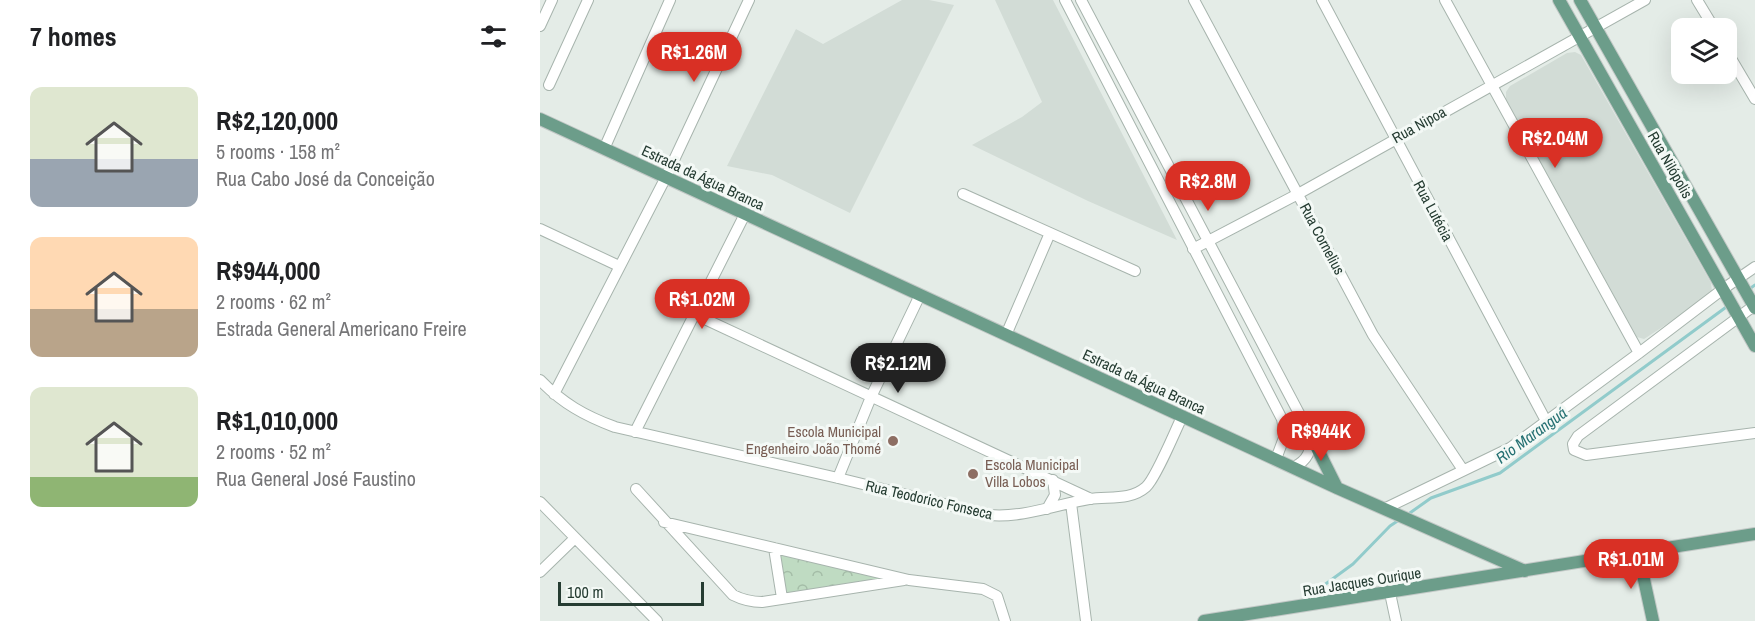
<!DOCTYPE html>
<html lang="en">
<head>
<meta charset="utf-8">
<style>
	:root { --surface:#fff; --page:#f6f6f6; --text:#202124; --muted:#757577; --accent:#d93025 }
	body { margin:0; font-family:"Archivo Narrow",sans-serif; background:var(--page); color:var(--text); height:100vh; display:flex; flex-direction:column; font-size:22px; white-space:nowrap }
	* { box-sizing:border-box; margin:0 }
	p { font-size:20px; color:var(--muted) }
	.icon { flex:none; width:33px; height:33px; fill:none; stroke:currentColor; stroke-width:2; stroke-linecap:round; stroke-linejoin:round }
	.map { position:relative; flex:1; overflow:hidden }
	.sheet { display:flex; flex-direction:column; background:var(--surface); width:540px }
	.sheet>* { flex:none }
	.controls { position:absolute; left:1131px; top:18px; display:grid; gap:12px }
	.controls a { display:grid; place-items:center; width:66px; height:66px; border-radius:12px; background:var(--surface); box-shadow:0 6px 24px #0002; font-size:30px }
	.scale { position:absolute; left:18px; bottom:15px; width:146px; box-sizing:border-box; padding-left:6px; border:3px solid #253c32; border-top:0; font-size:16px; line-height:21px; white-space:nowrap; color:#253c32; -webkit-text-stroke:4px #f4f9f6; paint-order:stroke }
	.price { position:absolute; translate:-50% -51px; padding:0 14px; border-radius:21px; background:var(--accent); color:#fff; font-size:20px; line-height:39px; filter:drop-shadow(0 2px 3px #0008) }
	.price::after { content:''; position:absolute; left:50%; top:36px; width:18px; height:14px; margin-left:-9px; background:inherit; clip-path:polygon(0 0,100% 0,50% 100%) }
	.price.selected { background:#222; color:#fff }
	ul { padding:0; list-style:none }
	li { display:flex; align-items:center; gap:18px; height:150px; padding:0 30px }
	li span { display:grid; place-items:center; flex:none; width:168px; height:120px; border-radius:12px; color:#555 }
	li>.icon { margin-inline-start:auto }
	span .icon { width:72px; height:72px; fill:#fffc; stroke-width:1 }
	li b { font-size:26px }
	h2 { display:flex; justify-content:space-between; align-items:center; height:72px; padding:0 30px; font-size:26px }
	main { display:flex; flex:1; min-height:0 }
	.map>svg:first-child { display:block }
	.built { fill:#d2dcd6 }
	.park { fill:url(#park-crowns) }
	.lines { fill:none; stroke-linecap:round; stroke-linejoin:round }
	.stream { stroke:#91cbcb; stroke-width:3 }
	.minor-casing { stroke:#a7b4ad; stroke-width:12 }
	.major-casing { stroke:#c2c8c6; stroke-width:14 }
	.minor { stroke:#fff; stroke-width:10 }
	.major { stroke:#6c9d8a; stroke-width:12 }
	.education-dot { fill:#8d6e63; stroke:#f4f9f6; stroke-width:2 }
	.labels { text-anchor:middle; stroke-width:6; stroke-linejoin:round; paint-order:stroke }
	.street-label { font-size:15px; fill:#253c32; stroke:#f4f9f6 }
	.education-label { font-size:15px; fill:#785e54; stroke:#f4f9f6; text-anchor:end }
	.water-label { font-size:16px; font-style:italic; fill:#247072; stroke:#f4f9f6 }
</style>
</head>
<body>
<main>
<section class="sheet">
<h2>7 homes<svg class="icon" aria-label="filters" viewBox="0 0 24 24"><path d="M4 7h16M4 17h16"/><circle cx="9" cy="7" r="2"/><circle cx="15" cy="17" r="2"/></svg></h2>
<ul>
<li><span style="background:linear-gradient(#dfe7d0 60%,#9aa5b1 0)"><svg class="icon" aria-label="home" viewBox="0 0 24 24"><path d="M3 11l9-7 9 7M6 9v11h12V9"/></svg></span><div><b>R$2,120,000</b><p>5 rooms · 158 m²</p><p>Rua Cabo José da Conceição</p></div></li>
<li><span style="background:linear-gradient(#ffd9b3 60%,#b9a48a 0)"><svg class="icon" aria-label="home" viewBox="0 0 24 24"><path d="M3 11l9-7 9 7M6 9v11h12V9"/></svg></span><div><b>R$944,000</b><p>2 rooms · 62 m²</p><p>Estrada General Americano Freire</p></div></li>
<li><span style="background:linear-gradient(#dfe7d0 75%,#8fb573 0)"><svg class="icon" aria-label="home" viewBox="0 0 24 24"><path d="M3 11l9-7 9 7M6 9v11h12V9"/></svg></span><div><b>R$1,010,000</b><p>2 rooms · 52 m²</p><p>Rua General José Faustino</p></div></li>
</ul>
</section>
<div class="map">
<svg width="1215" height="621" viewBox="0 0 1215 621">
	<defs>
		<pattern id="park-crowns" width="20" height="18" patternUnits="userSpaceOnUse" patternTransform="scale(1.5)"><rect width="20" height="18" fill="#bfdbc2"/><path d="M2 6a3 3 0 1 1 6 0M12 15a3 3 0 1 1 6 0" fill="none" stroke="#a4bda7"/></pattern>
	</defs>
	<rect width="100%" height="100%" fill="#e4ece7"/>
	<path class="built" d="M362,0h27l25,5 -104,208 -78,-38 -45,-9 69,-137 27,15z
		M455,0h58l124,240 -89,-39 -116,-56 50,-28 20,-15z
		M1035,52l6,3 130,228 1,8 -2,5 -66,43 -7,-2 -131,-237v-8l4,-6 57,-33z"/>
	<path class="park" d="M234,548l135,32 -127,18z"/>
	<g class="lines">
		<path class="stream" d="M1208,290l7,-5
			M867,515l24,-17 69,-25 229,-168
			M776,591l37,-27 37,-38 9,-6"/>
		<g class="minor-casing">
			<path id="minor" d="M525,0l217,419 3,16 -9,24
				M541,0l230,436c0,15 -3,24 -17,31
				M654,0l179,335 90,135
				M782,0l224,421
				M905,0l194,353
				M1157,0l17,28
				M0,26l12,-26
				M1186,50l29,49
				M9,85l39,-85
				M64,149l66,-149
				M423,194l172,77
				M0,229l79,37
				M653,249l105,-55 347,-194
				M1215,305l-177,131 -5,8 1,6 12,5 169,-22
				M154,314l397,185
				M466,335l44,-102
				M0,380c22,23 45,36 75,47l223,51 151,37c34,3 66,-10 100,-16 20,-3 41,2 57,-12 10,-9 29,-56 36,-70
				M14,394l112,-217 83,-177
				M95,432l110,-218
				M298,478l33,-81 49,-102
				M96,489l97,106c10,5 18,7 29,7l142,-22
				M0,502l117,119
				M531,503l15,118
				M846,508l124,-60 129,-95 84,-64 32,-22
				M507,509l8,-14 -2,-15
				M124,522l245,58 74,9 14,7 8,25
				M234,548l8,50
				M0,572l35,-34
				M850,593l6,28"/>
		</g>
		<g class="major-casing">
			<path id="major" d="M1019,0l196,346
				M1040,0l175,308
				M0,119l797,369 188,83
				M771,436l26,52
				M1098,552l15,69
				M664,621l551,-87"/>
		</g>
		<use href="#minor" class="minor"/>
		<use href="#major" class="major"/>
	</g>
	<g class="education-dot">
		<circle cx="353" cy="441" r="6"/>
		<circle cx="433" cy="474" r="6"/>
	</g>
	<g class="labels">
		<g class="street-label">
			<text transform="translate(879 125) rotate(-29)" y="5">Rua Nipoa</text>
			<text transform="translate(1130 165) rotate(60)" y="5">Rua Nilópolis</text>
			<text transform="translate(163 178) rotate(25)" y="5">Estrada da Água Branca</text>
			<text transform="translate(893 211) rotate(62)" y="5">Rua Lutécia</text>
			<text transform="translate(782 239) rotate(62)" y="5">Rua Cornelius</text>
			<text transform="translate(604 382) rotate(25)" y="5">Estrada da Água Branca</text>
			<text transform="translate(389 500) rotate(13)" y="5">Rua Teodorico Fonseca</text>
			<text transform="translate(822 582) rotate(-9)" y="5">Rua Jacques Ourique</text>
		</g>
		<g class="education-label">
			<text x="341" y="437">Escola Municipal<tspan x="341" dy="17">Engenheiro João Thomé</tspan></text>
			<text x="445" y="470" text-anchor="start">Escola Municipal<tspan x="445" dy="17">Villa Lobos</tspan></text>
		</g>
		<g class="water-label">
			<text transform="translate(991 435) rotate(-36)" y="6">Rio Maranguá</text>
		</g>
	</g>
</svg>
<div class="controls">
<a><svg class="icon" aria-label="layers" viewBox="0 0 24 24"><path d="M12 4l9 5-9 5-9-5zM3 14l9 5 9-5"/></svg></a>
</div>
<div class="scale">100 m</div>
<b class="price" style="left:154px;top:83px">R$1.26M</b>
<b class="price" style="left:1015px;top:169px">R$2.04M</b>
<b class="price" style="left:668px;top:212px">R$2.8M</b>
<b class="price" style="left:162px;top:330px">R$1.02M</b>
<b class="price selected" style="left:358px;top:394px">R$2.12M</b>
<b class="price" style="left:781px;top:462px">R$944K</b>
<b class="price" style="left:1091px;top:590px">R$1.01M</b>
</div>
</main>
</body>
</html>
